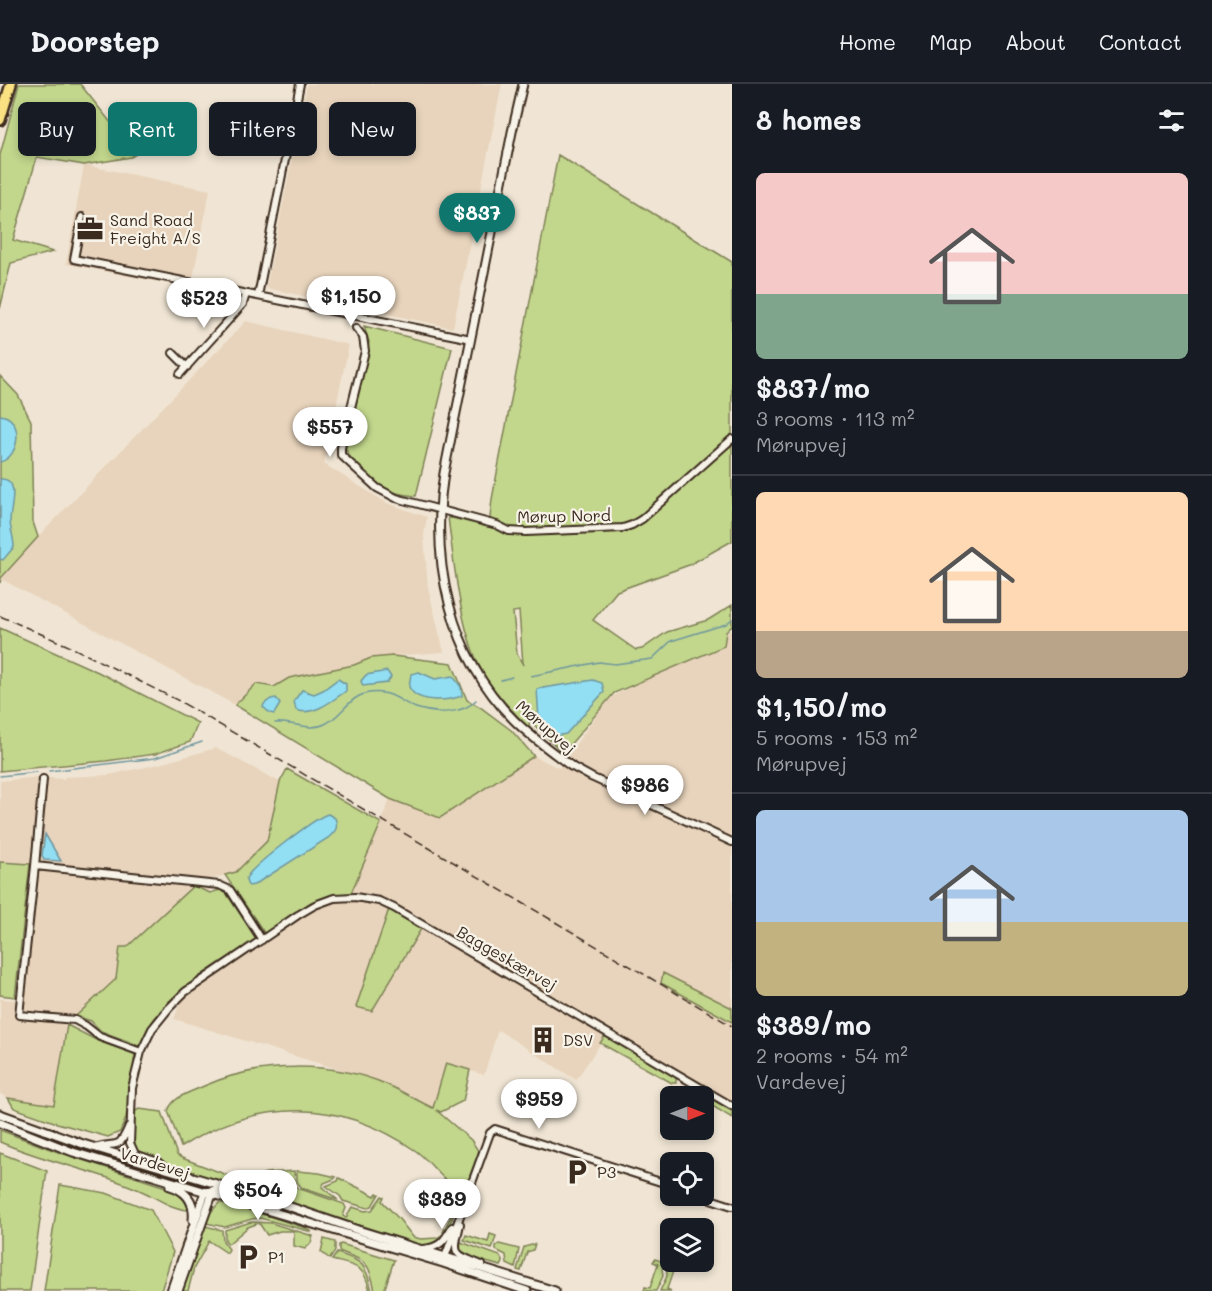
<!DOCTYPE html>
<html lang="en">
<head>
<meta charset="utf-8">
<style>
	:root { --surface:#171b24; --page:#242831; --text:#f1f3f6; --muted:#9ea1a6; --line:#363941; --accent:#0f766e }
	body { margin:0; font-family:Mali,sans-serif; background:var(--page); color:var(--text); height:100vh; display:flex; flex-direction:column; font-size:22px; white-space:nowrap }
	* { box-sizing:border-box; margin:0 }
	p { font-size:20px; color:var(--muted) }
	.icon { flex:none; width:33px; height:33px; fill:none; stroke:currentColor; stroke-width:2; stroke-linecap:round; stroke-linejoin:round }
	.map { position:relative; flex:1; overflow:hidden }
	.side { display:flex; flex-direction:column; background:var(--surface); width:480px }
	.side>* { flex:none }
	.guide { position:absolute; left:18px; top:18px; width:570px; height:54px; display:flex; gap:12px }
	.needle { width:39px; rotate:90deg }
	.buttons { position:absolute; left:660px; top:1002px; display:grid; gap:12px }
	.buttons a { display:grid; place-items:center; width:54px; height:54px; border-radius:9px; background:var(--surface); box-shadow:0 3px 9px #0003; font-size:30px }
	.price { position:absolute; translate:-50% -51px; padding:0 14px; border-radius:21px; background:#fff; color:#222; font-size:20px; line-height:39px; filter:drop-shadow(0 2px 3px #0008) }
	.price::after { content:''; position:absolute; left:50%; top:36px; width:18px; height:14px; margin-left:-9px; background:inherit; clip-path:polygon(0 0,100% 0,50% 100%) }
	.price.selected { background:var(--accent); color:#fff }
	ul { padding:0; list-style:none }
	li { display:grid; align-content:center; gap:12px; height:318px; padding:0 24px }
	li+li { border-top:2px solid var(--line) }
	li span { display:grid; place-items:center; height:186px; border-radius:9px; color:#555 }
	li>.icon { margin-inline-start:auto }
	span .icon { width:108px; height:108px; fill:#fffc; stroke-width:1 }
	li b { font-size:26px }
	h2 { display:flex; justify-content:space-between; align-items:center; height:72px; padding:0 24px; font-size:26px }
	.tag { padding:0 21px; border-radius:9px; background:var(--surface); box-shadow:0 3px 9px #0003; font-size:21px; line-height:54px }
	.tag.selected { background:var(--accent); color:#fff }
	header { display:flex; align-items:center; gap:36px; box-sizing:border-box; height:84px; padding:0 30px; background:var(--surface); border-bottom:2px solid var(--line) }
	header strong { font-size:28px }
	nav { display:flex; gap:33px; margin-inline-start:auto; font-size:21px }
	main { display:flex; flex:1; min-height:0 }
	.map>svg:first-child { display:block }
	.built { fill:#e8d4bc }
	.green { fill:#c2d78c; stroke:#7e8055; stroke-width:1.5; fill-rule:evenodd }
	.water { fill:#92def3; stroke:#6f969e; stroke-width:1.5 }
	.lines { fill:none; stroke-linecap:round; stroke-linejoin:round }
	.stream { stroke:#6f969e; stroke-width:1.5 }
	.minor-casing { stroke:#3b2a1e; stroke-width:10 }
	.tertiary-casing { stroke:#3b2a1e; stroke-width:11 }
	.trunk-casing { stroke:#3b2a1e; stroke-width:14 }
	.minor { stroke:#f7f3e8; stroke-width:6 }
	.tertiary { stroke:#f7f3e8; stroke-width:7 }
	.trunk { stroke:#fae181; stroke-width:9 }
	.rail { stroke:#3b2a1e; stroke-width:1.5; stroke-dasharray:9 4.5; stroke-linecap:butt }
	.labels { text-anchor:middle; stroke-width:4.5; stroke-linejoin:round; paint-order:stroke }
	.poi-label { font-size:16px; fill:#3b2a1e; stroke:#f7f3e8; text-anchor:start }
	.street-label { font-size:16px; fill:#3b2a1e; stroke:#f7f3e8 }
</style>
</head>
<body>
<header>
<strong>Doorstep</strong>
<nav><a>Home</a><a>Map</a><a>About</a><a>Contact</a></nav>
</header>
<main>
<div class="map">
<svg width="732" height="1207" viewBox="0 0 732 1207">
	<rect width="100%" height="100%" fill="#f0e5d4"/>
	<filter id="ink" filterUnits="userSpaceOnUse"><feTurbulence type="fractalNoise" baseFrequency=".0167" numOctaves="2"/><feDisplacementMap in="SourceGraphic" scale="12" xChannelSelector="R" yChannelSelector="G"/><feConvolveMatrix kernelMatrix="1 2 1 2 8 2 1 2 1" color-interpolation-filters="sRGB"/></filter>
	<g filter="url(#ink)">
		<path class="built" d="M307,0h195l-49,244 -187,-40z
			M84,81l126,25 -19,98 -125,-24z
			M246,237l103,24 -25,119 63,39 40,14 -3,18 4,52 16,65 -73,6 -17,7 -65,13 -15,9 -18,-3 -21,21 -234,-126 37,-42z
			M732,546v483l-127,-76 -29,43 -78,-50 -14,45 -38,-12 -13,45 -47,-24 -212,-65 7,-18 130,-99 20,-6 20,-3 39,-94 50,19 94,-62 25,12 49,-69z
			M216,664l64,34 -13,59 -31,31 -24,7 -2,14 -143,132 -13,80 -46,-7 -8,-4v-95l17,1 13,-135 -30,-3v-81l38,-4 26,2v-2l44,-2 51,-11z"/>
		<path class="green" d="M19,0h61l56,70 -5,3 -47,8 -47,-8 -24,83 40,12 -42,11 -11,46v-154z
			M558,71l174,107v279l-43,24 -72,26 -24,29 43,30 6,-1 25,-17 41,-12 24,-15v21l-6,6 -2,14 -110,47 -51,60 -34,-33 1,10c-16,-18 -35,-36 -47,-57 -23,-40 -29,-110 -35,-156l41,10 3,-28zM519,527l4,53v1l-6,-11 -4,-42z
			M364,242l88,22 -36,148c-6,-1 -13,-1 -19,-3 -18,-6 -46,-28 -52,-46l24,-105z
			M0,292l18,19 13,26 2,101 5,15 -37,41 -1,5z
			M0,544l98,44 100,51 -8,19 -35,12 -49,7 -106,10z
			M392,572l60,7 15,37 13,7 31,23 23,26 -94,62 -50,-19 -155,-94 21,-21 18,3 15,-9 65,-13 17,-7z
			M287,685l94,54 -30,70 -20,3 -20,6 -46,32 -40,-59 11,-3 31,-31 13,-59z
			M0,778l30,2 -15,133 -15,-2z
			M193,802l17,7 10,-3 6,3 31,46c-43,29 -100,56 -117,107l-39,-15 -10,-10 -15,-5 40,-37 4,-32h7z
			M389,825l32,20 -49,82 -16,-4z
			M663,889l69,35v14l-71,-39z
			M67,941l31,16 37,13 -9,64 -6,14 -12,5 -51,-14 -43,-15 -6,-10 46,7z
			M605,952l68,40 3,2v5h-4l-72,-40z
			M446,979l24,7 -7,31 -22,11 -5,-2 35,30 8,12 -14,37c-21,-3 -32,-26 -49,-38 -76,-53 -157,-53 -235,-4l-13,-36c5,-15 23,-19 36,-25 56,-25 128,-25 184,-1 15,7 30,16 45,23z
			M691,1003l41,24v7l-28,-17v-5c-6,0 -14,1 -16,-6z
			M139,1025l23,3 15,43 5,3 61,23 23,-8 28,-2 1,12 2,5 47,16 2,4 -3,8 3,2 6,-11 13,4 7,-1 10,-14 2,1 -2,4 17,18 14,18 8,2 16,-1 5,-3 3,2 -2,3 -17,7 -187,-61 -66,-19 -36,-14 -5,-11 2,-30z
			M0,1046l58,22 117,38 13,12 2,8c-15,0 -29,-9 -42,-16 -48,-23 -100,-31 -148,-52z
			M0,1069l47,18 -17,120h-30z
			M297,1087l22,2 17,4 -2,2 -10,4 -2,4 16,13 -36,-12 -5,-6z
			M339,1094l36,18 2,-3 2,1 -7,12 -4,2 -25,-7 -3,-5 -14,-10 12,-5z
			M60,1101l46,8 45,17 22,42 -12,39h-117z
			M449,1108l9,2 2,4 -14,36 -3,-2 9,-18 -11,-16z
			M219,1119l13,1 76,25 4,3 -52,-14 -8,1 -27,8 -19,-4 5,-11z
			M251,1138l20,1 42,13 -2,7 -6,6 -11,-3v-15h-14l-13,4 -8,-12 -11,4 -20,17 -3,-4v-10z
			M205,1142l17,4 1,11 6,8 -2,4 -18,-12 -15,27 -6,23h-6z
			M490,1150l6,2 -4,13 -28,-9 2,-5 22,7z
			M324,1155l11,3v9l-5,8 -9,-7z
			M458,1157l42,15 3,6 -2,4 -34,-9 -8,-5z
			M670,1159v19h6l-9,27 4,2h-11l7,-15 -1,-20z
			M341,1160l53,16 -10,31h-9c-6,-31 -9,-29 -36,-40v-6z
			M499,1160l20,5 -4,19 -8,-4 -1,-9 -10,-5v-4z
			M535,1160l-2,6 -6,2 -6,19 -4,-1 7,-23z
			M337,1169c27,9 28,10 35,38h-2c-6,-27 -15,-25 -38,-31z
			M655,1175l6,2 2,15 -7,15h-12l1,-4 5,1 8,-24 -5,-2z"/>
		<path class="water" d="M0,331c24,2 21,42 0,47z
			M0,395c22,-2 9,32 10,44 1,8 4,16 4,24l-11,13 -3,-1z
			M387,587l4,6 -4,6 -24,3 -2,-5 5,-6z
			M419,588l16,7 18,-3 8,11 1,9c-15,5 -45,8 -53,-9l2,-13z
			M338,595l8,5v7c-13,9 -33,26 -50,19l-2,-9 8,-11 12,4 9,-4z
			M593,596l9,3 2,9 -38,42 -11,2 -16,-15 -2,-32z
			M276,614l4,6 -6,10 -4,-1 -7,-6 1,-3 7,-5z
			M328,730l7,4c4,10 0,14 -7,20l-74,47 -5,1 -2,-2c0,-2 -1,-3 -1,-5 3,-11 70,-62 82,-65z
			M45,750l16,27 -17,-1 -2,-5z"/>
		<g class="lines">
			<path class="stream" d="M531,592l68,-14 16,2 37,-5 19,-18 55,-17 6,-5
				M501,596l11,-3
				M275,639c16,-2 34,9 50,1 22,-11 24,-35 58,-31 12,1 21,11 33,15 18,6 47,7 60,-8
				M49,687l106,-13 47,-16
				M0,692l37,-4"/>
			<g class="minor-casing">
				<path id="minor" d="M82,133l-8,42 397,80
					M258,212l42,-212
					M356,244l7,9 2,14 -24,97v7l36,33 19,10 101,27 12,6 17,1 97,-4 9,-3 10,-6 90,-80
					M173,269l14,14
					M180,290l63,-70 3,-10
					M571,682l20,11 141,65
					M35,782l8,-87
					M141,968l-41,-15 -14,-11 -11,-6 -56,-5 16,-149 184,19 11,5 32,50
					M95,1064c21,-8 23,5 34,-22
					M166,1085l-8,-7 -23,-8 -5,-11 2,-55 9,-36 11,-23 17,-21 16,-16 113,-77 17,-10 19,-7 21,-1 24,4 15,7 338,198
					M701,1112l31,10
					M460,1140c-7,31 -8,29 22,41
					M422,1165c17,-1 22,-7 30,-22
					M444,1176l46,-127 5,-4 175,56"/>
			</g>
			<g class="tertiary-casing">
				<path id="tertiary" d="M523,0l-11,48 -68,341c-14,87 5,182 70,247 17,17 37,31 57,46
					M0,1030l83,30 187,56 88,30 197,61
					M0,1039l73,29 370,111 84,28
					M170,1102c17,5 25,16 23,34
					M171,1207l34,-99 12,-2 59,16
					M178,1207l35,-99"/>
			</g>
			<g class="trunk-casing">
				<path id="trunk" d="M0,36l11,-36"/>
			</g>
			<use href="#minor" class="minor"/>
			<use href="#tertiary" class="tertiary"/>
			<use href="#trunk" class="trunk"/>
			<path class="rail" d="M0,532l71,31 110,55 551,324"/>
		</g>
	</g>
	<defs>
		<g id="office-bare" transform="scale(2.07)"><path d="M-6-3h4V-5.5h4V-3h4V5H-6ZM-1-4.5V-3h2v-1.5ZM-6 0V1H6V0Z" fill="#3b2a1e" stroke="#f7f3e8" stroke-width="2.5" paint-order="stroke"/></g>
		<g id="building-bare" transform="scale(2.07)"><path d="M-4-6H4V6H1V3H-1V6H-4ZM-2.5-4.3h1.7v1.8h-1.7ZM.8-4.3h1.7v1.8H.8ZM-2.5-1h1.7V.8h-1.7ZM.8-1h1.7V.8H.8Z" fill="#3b2a1e" stroke="#f7f3e8" stroke-width="2.5" paint-order="stroke"/></g>
		<g id="parking-bare" transform="scale(2.07)"><path d="M-3.5-5.5H1a3.5 3.5 0 0 1 0 7H-1V5.5H-3.5ZM-1-3.4V-.6H.8a1.4 1.4 0 0 0 0-2.8Z" fill="#3b2a1e" stroke="#f7f3e8" stroke-width="2.5" paint-order="stroke"/></g>
	</defs>
	<g fill-rule="evenodd">
		<use href="#office-bare" x="90" y="145"/>
		<use href="#building-bare" x="543" y="956"/>
		<use href="#parking-bare" x="577" y="1088"/>
		<use href="#parking-bare" x="248" y="1173"/>
	</g>
	<g class="labels">
		<g class="poi-label">
			<text x="110" y="142">Sand Road<tspan x="110" dy="18">Freight A/S</tspan></text>
			<text x="563" y="962">DSV</text>
			<text x="597" y="1094">P3</text>
			<text x="268" y="1179">P1</text>
		</g>
		<g class="street-label">
			<text transform="translate(564 432) rotate(-1)" y="6">Mørup Nord</text>
			<text transform="translate(546 643) rotate(41)" y="6">Mørupvej</text>
			<text transform="translate(507 874) rotate(30)" y="6">Baggeskærvej</text>
			<text transform="translate(155 1079) rotate(17)" y="6">Vardevej</text>
		</g>
	</g>
</svg>
<div class="buttons">
<a><svg class="needle" viewBox="-14 -14 28 28"><path d="M0-13l5 13h-10z" fill="#e53935"/><path d="M0 13l5-13h-10z" fill="#9ea1a6"/></svg></a>
<a><svg class="icon" aria-label="locate" viewBox="0 0 24 24"><circle cx="12" cy="12" r="6"/><path d="M12 2v4M12 18v4M2 12h4M18 12h4"/></svg></a>
<a><svg class="icon" aria-label="layers" viewBox="0 0 24 24"><path d="M12 4l9 5-9 5-9-5zM3 14l9 5 9-5"/></svg></a>
</div>
<b class="price selected" style="left:477px;top:160px">$837</b>
<b class="price" style="left:351px;top:243px">$1,150</b>
<b class="price" style="left:204px;top:245px">$523</b>
<b class="price" style="left:330px;top:374px">$557</b>
<b class="price" style="left:645px;top:732px">$986</b>
<b class="price" style="left:539px;top:1046px">$959</b>
<b class="price" style="left:258px;top:1137px">$504</b>
<b class="price" style="left:442px;top:1146px">$389</b>
<div class="guide">
<a class="tag">Buy</a>
<a class="tag selected">Rent</a>
<a class="tag">Filters</a>
<a class="tag">New</a>
</div>
</div>
<section class="side">
<h2>8 homes<svg class="icon" aria-label="filters" viewBox="0 0 24 24"><path d="M4 7h16M4 17h16"/><circle cx="9" cy="7" r="2"/><circle cx="15" cy="17" r="2"/></svg></h2>
<ul>
<li><span style="background:linear-gradient(#f6c9c9 65%,#7fa58c 0)"><svg class="icon" aria-label="home" viewBox="0 0 24 24"><path d="M3 11l9-7 9 7M6 9v11h12V9"/></svg></span><div><b>$837/mo</b><p>3 rooms · 113 m²</p><p>Mørupvej</p></div></li>
<li><span style="background:linear-gradient(#ffd9b3 75%,#b9a48a 0)"><svg class="icon" aria-label="home" viewBox="0 0 24 24"><path d="M3 11l9-7 9 7M6 9v11h12V9"/></svg></span><div><b>$1,150/mo</b><p>5 rooms · 153 m²</p><p>Mørupvej</p></div></li>
<li><span style="background:linear-gradient(#a9c7e8 60%,#c2b280 0)"><svg class="icon" aria-label="home" viewBox="0 0 24 24"><path d="M3 11l9-7 9 7M6 9v11h12V9"/></svg></span><div><b>$389/mo</b><p>2 rooms · 54 m²</p><p>Vardevej</p></div></li>
</ul>
</section>
</main>
</body>
</html>
